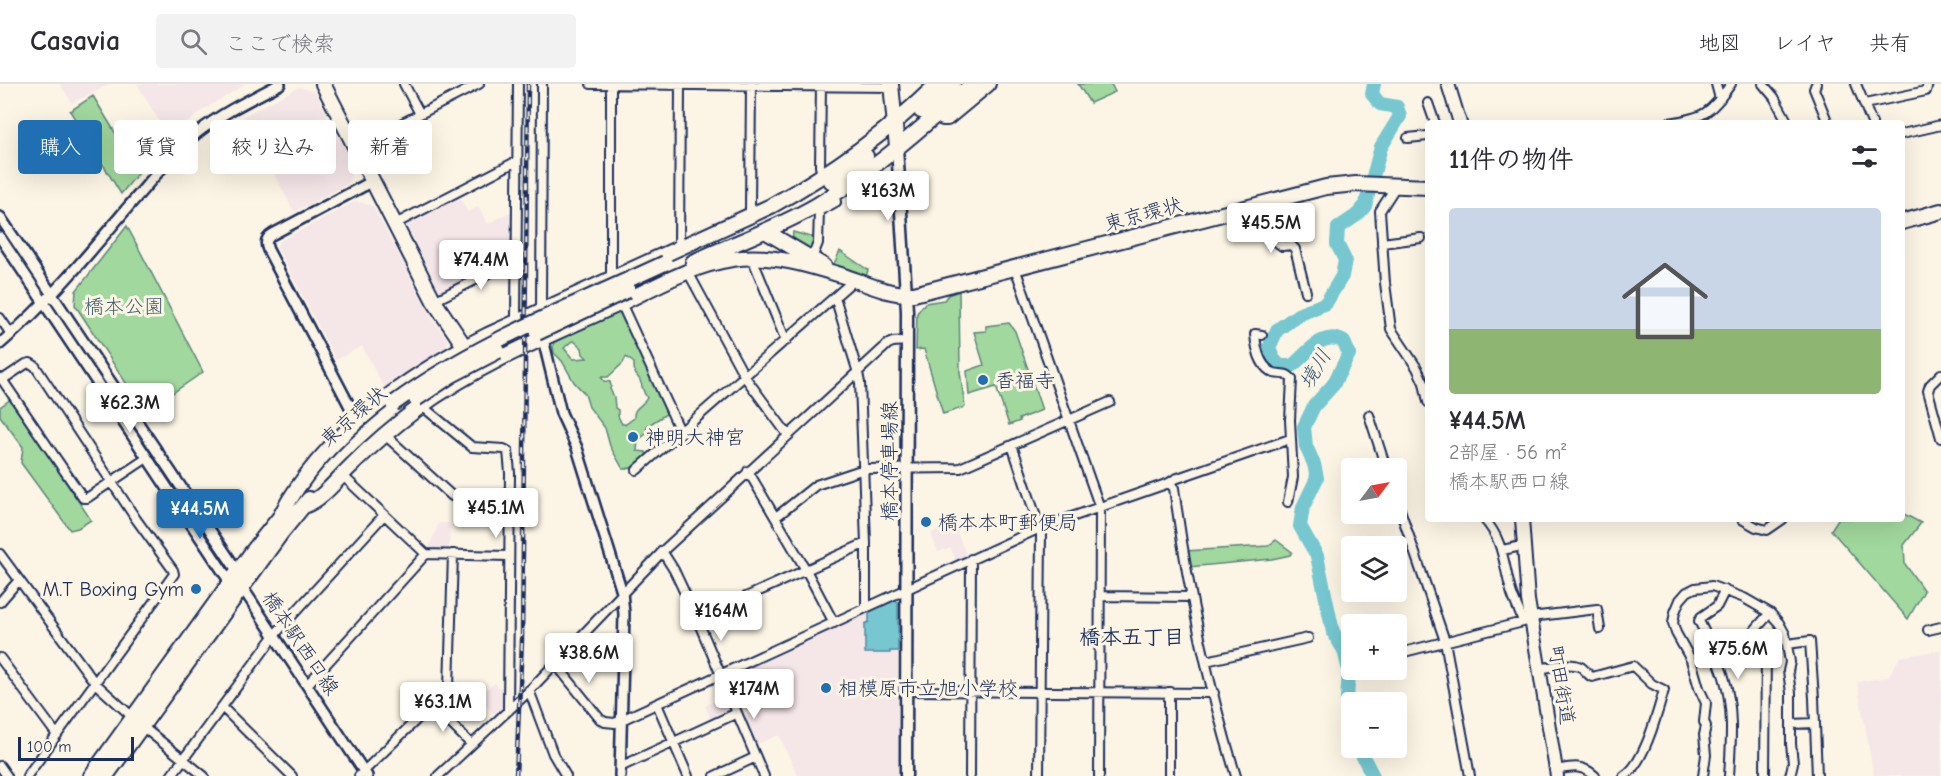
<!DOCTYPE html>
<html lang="ja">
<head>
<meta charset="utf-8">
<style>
	:root { --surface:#fff; --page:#f2f2f3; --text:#2b2b33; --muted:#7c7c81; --line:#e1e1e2; --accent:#1f6fb2 }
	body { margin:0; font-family:"Comic Neue","Klee One",sans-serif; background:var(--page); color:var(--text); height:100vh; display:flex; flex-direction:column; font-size:22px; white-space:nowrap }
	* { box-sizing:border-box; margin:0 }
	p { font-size:20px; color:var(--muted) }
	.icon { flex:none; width:33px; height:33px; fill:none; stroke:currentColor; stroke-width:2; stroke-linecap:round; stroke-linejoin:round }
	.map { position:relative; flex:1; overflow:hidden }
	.panel { position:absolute; left:1425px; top:36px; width:480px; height:402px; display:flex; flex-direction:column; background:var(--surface); border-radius:6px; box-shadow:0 6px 24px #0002 }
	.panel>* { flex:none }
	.banner { position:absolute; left:18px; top:36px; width:570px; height:54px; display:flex; gap:12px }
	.needle { width:39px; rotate:58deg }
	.tools { position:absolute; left:1341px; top:374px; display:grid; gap:12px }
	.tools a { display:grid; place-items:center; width:66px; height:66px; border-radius:6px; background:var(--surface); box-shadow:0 6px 24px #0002; font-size:30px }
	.scale { position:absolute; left:18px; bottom:15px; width:116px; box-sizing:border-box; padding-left:6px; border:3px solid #1b2f5e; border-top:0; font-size:16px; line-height:21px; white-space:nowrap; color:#1b2f5e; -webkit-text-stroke:4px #fcf5e5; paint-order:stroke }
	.price { position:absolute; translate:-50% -51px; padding:0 14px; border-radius:6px; background:#fff; color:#222; font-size:20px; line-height:39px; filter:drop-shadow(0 2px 3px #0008) }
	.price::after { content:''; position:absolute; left:50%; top:36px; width:18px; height:14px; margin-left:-9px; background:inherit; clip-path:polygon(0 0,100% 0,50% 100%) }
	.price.on { background:var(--accent); color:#fff }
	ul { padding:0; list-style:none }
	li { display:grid; align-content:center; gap:12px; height:318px; padding:0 24px }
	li+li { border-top:2px solid var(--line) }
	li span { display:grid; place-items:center; height:186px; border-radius:6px; color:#555 }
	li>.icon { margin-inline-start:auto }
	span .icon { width:108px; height:108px; fill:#fffc; stroke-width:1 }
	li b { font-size:26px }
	h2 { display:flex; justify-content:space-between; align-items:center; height:72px; padding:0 24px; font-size:26px }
	.pill { padding:0 21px; border-radius:6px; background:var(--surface); box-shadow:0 6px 24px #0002; font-size:21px; line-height:54px }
	.pill.on { background:var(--accent); color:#fff }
	header { display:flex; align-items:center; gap:36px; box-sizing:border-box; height:84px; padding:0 30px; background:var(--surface); border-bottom:2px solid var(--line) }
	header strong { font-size:28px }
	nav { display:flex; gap:33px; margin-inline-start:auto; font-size:21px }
	.search { width:420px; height:54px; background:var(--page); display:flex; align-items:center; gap:15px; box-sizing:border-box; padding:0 21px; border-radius:6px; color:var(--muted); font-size:22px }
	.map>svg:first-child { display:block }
	.built { fill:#f5e6e8 }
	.green { fill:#a1d89d; stroke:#5e847e; stroke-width:1.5; fill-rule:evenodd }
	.water { fill:#76c7d0; stroke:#528aa2; stroke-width:1.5 }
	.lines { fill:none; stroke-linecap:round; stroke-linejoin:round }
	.river { stroke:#76c7d0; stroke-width:14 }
	.minor-casing { stroke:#1b2f5e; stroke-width:12 }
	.tertiary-casing { stroke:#1b2f5e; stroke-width:14 }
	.secondary-casing { stroke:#1b2f5e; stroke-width:15 }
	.primary-casing { stroke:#1b2f5e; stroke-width:16 }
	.trunk-casing { stroke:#1b2f5e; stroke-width:18 }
	.minor { stroke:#fcf5e5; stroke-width:8 }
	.tertiary { stroke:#fcf5e5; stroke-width:9 }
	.secondary { stroke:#fcf5e5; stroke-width:10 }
	.primary { stroke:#fcf5e5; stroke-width:12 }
	.trunk { stroke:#fcf5e5; stroke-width:14 }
	.rail-casing { stroke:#1b2f5e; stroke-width:4.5 }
	.rail { stroke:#fcf5e5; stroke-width:2; stroke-dasharray:7; stroke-linecap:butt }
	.trunk-bridge-casing { stroke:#1b2f5e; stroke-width:18; stroke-linecap:butt }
	.trunk-bridge { stroke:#fcf5e5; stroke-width:14 }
	.poi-dot { fill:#1f6fb2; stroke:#fcf5e5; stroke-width:2 }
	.labels { text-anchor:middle; stroke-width:6; stroke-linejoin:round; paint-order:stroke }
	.street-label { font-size:20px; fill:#1b2f5e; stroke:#fcf5e5 }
	.park-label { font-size:20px; fill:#3c596e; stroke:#fcf5e5 }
	.poi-label { font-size:20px; fill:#1b2f5e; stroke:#fcf5e5; text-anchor:start }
	.water-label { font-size:21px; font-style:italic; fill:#32557a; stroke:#fcf5e5 }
	.neighbourhood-label { font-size:21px; font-weight:bold; fill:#1b2f5e; stroke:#fcf5e5 }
</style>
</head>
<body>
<header>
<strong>Casavia</strong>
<div class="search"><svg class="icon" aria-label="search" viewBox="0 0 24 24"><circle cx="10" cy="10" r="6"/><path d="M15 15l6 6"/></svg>ここで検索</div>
<nav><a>地図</a><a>レイヤ</a><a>共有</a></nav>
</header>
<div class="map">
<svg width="1941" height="692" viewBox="0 0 1941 692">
	<rect width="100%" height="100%" fill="#fcf5e5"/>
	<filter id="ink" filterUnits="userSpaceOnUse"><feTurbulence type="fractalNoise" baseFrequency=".0167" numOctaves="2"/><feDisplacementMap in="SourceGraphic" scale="12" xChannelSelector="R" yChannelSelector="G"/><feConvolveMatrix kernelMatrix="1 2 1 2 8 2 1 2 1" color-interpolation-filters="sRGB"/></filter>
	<g filter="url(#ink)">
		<path class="built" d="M60,0h50l-38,19z
			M137,0h109l-43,26 -34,28z
			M299,3l16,5 39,74 -6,18 -54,28 -50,-96z
			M458,111l10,17 10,-5 10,17 24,-13 -1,47 -70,36 -36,-72z
			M356,117l17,5 59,112 16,23 -3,11 -24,14 -36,24 -23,-44 -26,14 -59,-113 1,-4 4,-3z
			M439,439h11l-1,28 -21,-1z
			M954,440l13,33 -11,5 -5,-14 -13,4 -7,-19z
			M895,516l3,2v174h-100l-19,-41 -26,11 -11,-29 20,-9 -17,-39z
			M1941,566v126h-67l-17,-94 31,-5 12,-20z
			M495,599l3,4h6v20l-9,8 -17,-19z
			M727,611l6,18 -21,9 -7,-16z"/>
		<path class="green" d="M1078,0h33l4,8 -25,11z
			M93,12l46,76 -18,22 -51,-83z
			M127,142l76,146 -58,40 -70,-107 1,-14z
			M793,148l22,6 -2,13 -3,2 -18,-12z
			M840,167l28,19 -3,10 -32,-14z
			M959,207l1,81 5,35 -22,7 -19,-65 -8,1 1,-37 8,-10 19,-3 4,-5z
			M620,227h3l43,96v7l-19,12 -1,8 -8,6 -1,11 9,1 1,4c-7,7 -14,14 -24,13l-13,-23 -5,-18 -16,-21 -4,-13 -11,-12 -12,-21 -8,-8 -1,-7 1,-4zM572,257h2l8,7 1,6 4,4 -14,1 -9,-11zM626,273l8,6c0,16 4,10 7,20 2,6 2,9 6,15 -5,9 -14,9 -13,20l-8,6h-4l-4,-8v-6l-3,-2 -1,-11 -4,-8 1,-3 -1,-4 -6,-1 -3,-4h7l15,-14z
			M1009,239l6,8 27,79 -23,9 1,2 -11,4 -13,-38 -27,8 -2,-24 17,-6 -10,-33 12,-1v-5z
			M11,315l80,121 -13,8 -8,2 -49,-67 2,-16 -23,-31v-9z
			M1902,429l19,10 -17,22 1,19 19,27 -16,28 -77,-89 7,-11h64z
			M1276,456l16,12 -2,3 -18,4 -83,8 -4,-16 83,-5z"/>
		<path class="water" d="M895,516l3,2v49h-8v2h-25v-29l4,-2v-11z"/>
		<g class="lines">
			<path class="river" d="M1352,644l-5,-30 2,-27 -5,-21 -11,-18 -16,-76 -17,-30 3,-19 14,-29 -3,-14 -8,-18 -2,-19 10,-21 19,-21 16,-31 -5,-12c-21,-13 -37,12 -52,24h-12l-7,-8 -4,-10 8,-18 21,-15 28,-12 16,-27 3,-16 -8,-16 1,-16 19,-13 8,-9 16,-59 19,-31 -3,-9 -17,-3 -8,-10 2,-10
				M1358,663l15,29"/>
			<g class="minor-casing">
				<path id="minor" d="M404,0l16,30
					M591,0l301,3
					M751,0l-1,126 1,5
					M821,0l-1,82 2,10
					M1716,0l4,15
					M1763,0l11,13 14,26
					M1816,0l-2,5 14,34
					M1856,0l16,39
					M1428,19l7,20
					M1865,20l61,-13 2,-7
					M1669,39c37,-6 40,-9 62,-39
					M1902,50l39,-9
					M1408,54l20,-2
					M355,63l124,-63
					M1396,102l-16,25 5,72 6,46 26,39 7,15 4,19
					M1267,118l11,41 4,3 9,-1 4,4 11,43
					M395,140l122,-63
					M1382,159l39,-5
					M679,164l1,-164
					M754,173l1,8 31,76
					M812,174l6,-15 1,-32 17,-9 -2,-8
					M1015,184l85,240 -1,268
					M688,188l57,105 43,58
					M611,196v-196
					M835,213l23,76 2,10 6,160v65
					M434,217l82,-42
					M621,219l60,130
					M541,228l1,-228
					M0,234l11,16
					M517,238l-1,-5 2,-233
					M1262,251l-7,-1c1,14 4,33 19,39 8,2 12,-1 18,6l-2,41 3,57 -5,25
					M1941,290l-11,11 -2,6 13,47
					M1,294l82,120h4l60,-40
					M2,296l24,-16 4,-1 5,3 101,153 37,51 1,4 -147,202
					M422,322l50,41 32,2 4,2 2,22 -2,238
					M1369,331l17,53
					M385,351l67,61h57
					M1012,361l29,87 -2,244
					M637,386l217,-190
					M748,387l58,99 28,53
					M342,391l84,79 82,2
					M1169,399l5,5c13,97 33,194 62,288
					M1396,414l49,143 25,135
					M776,433l40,-32 48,-16 96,-1 150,-66
					M1484,435c20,22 19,44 27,72 3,11 9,20 12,31
					M1742,435l14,8 11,3 16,-11
					M1502,466l15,-3
					M662,467l12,19 23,49 67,157
					M0,470l95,129 53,48 56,45
					M1725,506l-8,16 -16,11 -2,4c9,18 19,36 25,56 10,31 7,67 5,99
					M1100,512l91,1
					M0,518l19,-22
					M1531,533l66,-8 3,20
					M697,535l169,-76
					M1928,546l13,-3
					M1787,560l23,-3 4,57 3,78
					M1396,570l135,-34
					M0,574l57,77
					M1206,577l102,-23
					M555,579l45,56 5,3 10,1 425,-195 129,-45 6,-4 115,-40
					M1539,585c13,-2 30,-8 42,-2 4,3 7,8 11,10l41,-11 19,18 12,6c-6,21 -20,75 -40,86
					M307,601l119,-131
					M529,606l24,64 13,22
					M907,607l307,2
					M657,620l31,72
					M432,621l39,39
					M222,623l70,69
					M1791,640l24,-1
					M0,682l7,10
					M620,683l117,-54
					M1556,686c16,-3 26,-6 39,6
					M171,692l107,-145 106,-116
					M359,692l90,-88 4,-134
					M438,692l88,-82 140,-146 222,-204 5,-2 14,-1
					M715,692l41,-19
					M970,692l1,-217
					M1169,692v-84
					M1703,692l3,-21 -2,-20 2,-9 -2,-4 2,-19 -7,-15 -8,-28 -15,-27 -3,-10 2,-11 5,-12 7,-8 8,-4 17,-2 32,12 26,15 9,10 6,11 5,28 -2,9 3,22v51l2,19 -3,13
					M1765,692l1,-125 -2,-8 -10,-12 16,-18"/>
			</g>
			<g class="tertiary-casing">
				<path id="tertiary" d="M0,133l238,355 1,5
					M0,153l230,345 12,5 125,189
					M543,255l18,74 16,35 45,144 2,22 -4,162
					M0,260c49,-42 87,-88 128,-137 22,-25 43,-52 69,-74 25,-20 54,-34 83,-49
					M358,338l-90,-172c-3,-7 -2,-12 5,-16l100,-53"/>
			</g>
			<g class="secondary-casing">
				<path id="secondary" d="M897,63l10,164 -1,465"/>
			</g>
			<g class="primary-casing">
				<path id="primary" d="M1448,0l12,39
					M1522,435l6,81 29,176"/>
			</g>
			<g class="trunk-casing">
				<path id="trunk" d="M323,0l111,217 35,52
					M891,0l6,63
					M921,27l32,-27
					M936,30l7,4h4l41,-34
					M831,97l35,-25
					M1902,138l39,-11
					M765,147l59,35
					M693,178c41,-19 85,-34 124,-57 56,-33 106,-79 155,-121
					M304,422c19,-7 33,-27 48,-41 20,-20 42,-39 65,-56 61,-45 133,-74 202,-105 36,-17 73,-39 113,-45 38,-6 77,6 112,17 23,8 45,19 70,18l412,-107 30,-3 72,3
					M281,431c41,-79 129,-141 207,-180l283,-129c60,-33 117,-74 166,-122
					M91,692l161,-224 35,-44
					M106,692l176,-244 27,-33"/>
			</g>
			<use href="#minor" class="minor"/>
			<use href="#tertiary" class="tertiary"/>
			<use href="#secondary" class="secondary"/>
			<use href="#primary" class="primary"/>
			<use href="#trunk" class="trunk"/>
			<g class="rail-casing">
				<path id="rail" d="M516,692l6,-135 6,-557"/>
			</g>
			<use href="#rail" class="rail"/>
			<g class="trunk-bridge-casing">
				<path id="trunk-bridge" d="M537,249l91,-43
					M416,315l36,-24 46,-24
					M393,320c82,-61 180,-98 272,-141"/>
			</g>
			<use href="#trunk-bridge" class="trunk-bridge"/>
		</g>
	</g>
	<g class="poi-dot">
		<circle cx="983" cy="296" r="6"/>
		<circle cx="633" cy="353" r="6"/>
		<circle cx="926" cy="438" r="6"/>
		<circle cx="196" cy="505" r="6"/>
		<circle cx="826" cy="604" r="6"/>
	</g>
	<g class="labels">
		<g class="street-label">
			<text transform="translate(1143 130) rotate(-15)" y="7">東京環状</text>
			<text transform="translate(353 332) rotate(-41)" y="7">東京環状</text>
			<text transform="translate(889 377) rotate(-90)" y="7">橋本停車場線</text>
			<text transform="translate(301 559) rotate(56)" y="7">橋本駅西口線</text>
			<text transform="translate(1562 601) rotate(81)" y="7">町田街道</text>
		</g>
		<g class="park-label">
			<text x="124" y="229">橋本公園</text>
		</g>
		<g class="poi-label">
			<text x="995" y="303">香福寺</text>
			<text x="645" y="360">神明大神宮</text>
			<text x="938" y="445">橋本本町郵便局</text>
			<text x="184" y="512" text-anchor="end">M.T Boxing Gym</text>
			<text x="838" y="611">相模原市立旭小学校</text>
		</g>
		<g class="water-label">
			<text transform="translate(1315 285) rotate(-59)" y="7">境川</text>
		</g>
		<g class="neighbourhood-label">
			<text x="1132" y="560">橋本五丁目</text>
		</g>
	</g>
</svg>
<div class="tools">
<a><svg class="needle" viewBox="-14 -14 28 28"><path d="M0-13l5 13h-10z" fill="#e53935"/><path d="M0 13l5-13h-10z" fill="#7c7c81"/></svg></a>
<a><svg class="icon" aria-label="layers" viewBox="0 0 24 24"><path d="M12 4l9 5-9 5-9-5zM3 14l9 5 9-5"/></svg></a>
<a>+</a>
<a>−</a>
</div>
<div class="scale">100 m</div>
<b class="price" style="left:888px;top:138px">¥163M</b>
<b class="price" style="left:1271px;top:170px">¥45.5M</b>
<b class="price" style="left:481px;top:207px">¥74.4M</b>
<b class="price" style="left:130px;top:350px">¥62.3M</b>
<b class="price" style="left:496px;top:455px">¥45.1M</b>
<b class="price on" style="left:200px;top:456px">¥44.5M</b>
<b class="price" style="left:721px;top:558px">¥164M</b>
<b class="price" style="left:1738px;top:596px">¥75.6M</b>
<b class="price" style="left:589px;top:600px">¥38.6M</b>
<b class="price" style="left:754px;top:636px">¥174M</b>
<b class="price" style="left:443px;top:649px">¥63.1M</b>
<div class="banner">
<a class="pill on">購入</a>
<a class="pill">賃貸</a>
<a class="pill">絞り込み</a>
<a class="pill">新着</a>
</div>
<section class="panel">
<h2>11件の物件<svg class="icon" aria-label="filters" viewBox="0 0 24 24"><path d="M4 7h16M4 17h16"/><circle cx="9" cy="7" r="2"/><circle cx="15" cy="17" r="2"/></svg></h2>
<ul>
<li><span style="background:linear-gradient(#c9d6e8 65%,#8fb573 0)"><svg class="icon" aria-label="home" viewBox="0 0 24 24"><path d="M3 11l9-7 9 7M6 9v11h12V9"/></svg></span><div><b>¥44.5M</b><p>2部屋 · 56 m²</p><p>橋本駅西口線</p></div></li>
</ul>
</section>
</div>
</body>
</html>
